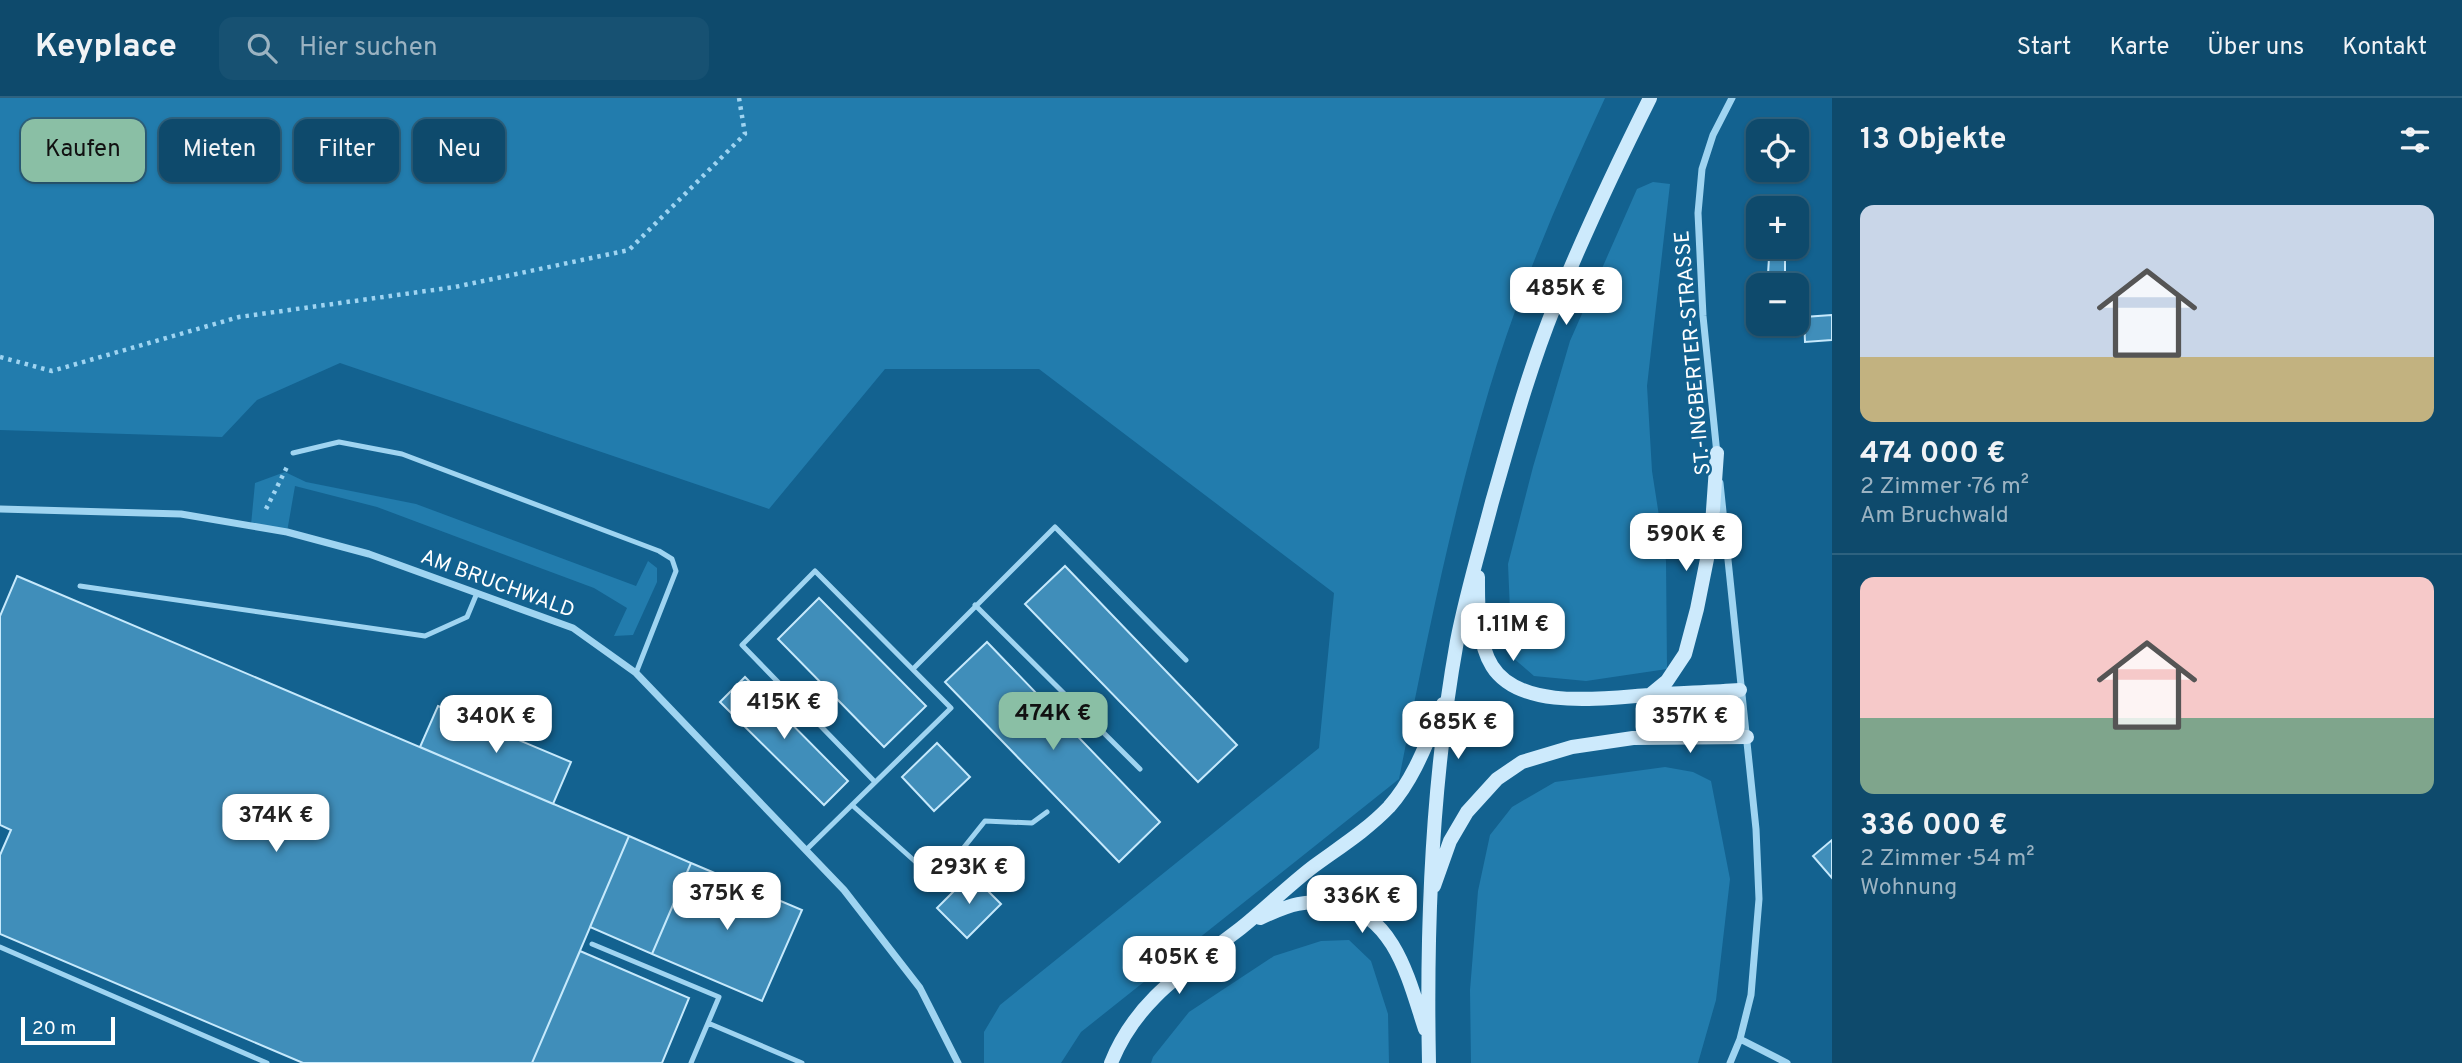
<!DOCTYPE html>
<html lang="de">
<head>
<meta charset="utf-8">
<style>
	:root { --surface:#0e4a6c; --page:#175172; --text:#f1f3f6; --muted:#9bb3c2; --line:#2e627f; --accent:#8abfa5 }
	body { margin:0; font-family:Overpass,sans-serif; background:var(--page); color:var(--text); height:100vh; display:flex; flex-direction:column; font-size:26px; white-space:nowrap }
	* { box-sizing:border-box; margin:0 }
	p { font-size:23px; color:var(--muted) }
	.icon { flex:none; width:38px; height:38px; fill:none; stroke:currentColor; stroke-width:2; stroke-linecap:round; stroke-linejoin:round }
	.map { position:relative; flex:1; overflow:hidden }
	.side { display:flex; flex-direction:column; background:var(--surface); width:630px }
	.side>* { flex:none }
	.banner { position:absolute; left:21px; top:21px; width:665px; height:63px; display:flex; gap:14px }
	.buttons { position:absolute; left:1746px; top:21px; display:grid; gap:14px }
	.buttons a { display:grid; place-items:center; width:63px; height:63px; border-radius:14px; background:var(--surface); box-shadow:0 2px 5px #0004,0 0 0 2px var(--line); font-size:35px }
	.scale { position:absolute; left:21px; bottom:18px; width:94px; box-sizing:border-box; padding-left:7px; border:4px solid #fff; border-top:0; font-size:19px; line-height:24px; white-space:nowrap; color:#fff; -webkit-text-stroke:5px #136290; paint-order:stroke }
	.price { position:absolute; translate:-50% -60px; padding:0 16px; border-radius:14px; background:#fff; color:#222; font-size:23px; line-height:46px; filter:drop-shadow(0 2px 4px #0008) }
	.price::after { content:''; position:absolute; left:50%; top:42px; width:21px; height:16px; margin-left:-10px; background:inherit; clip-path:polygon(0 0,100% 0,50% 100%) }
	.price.active { background:var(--accent); color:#111 }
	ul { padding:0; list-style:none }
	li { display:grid; align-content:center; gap:14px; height:371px; padding:0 28px }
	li+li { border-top:2px solid var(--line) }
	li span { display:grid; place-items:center; height:217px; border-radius:14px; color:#555 }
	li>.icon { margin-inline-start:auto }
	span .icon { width:126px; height:126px; fill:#fffc; stroke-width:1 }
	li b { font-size:30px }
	h2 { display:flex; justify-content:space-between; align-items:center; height:84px; padding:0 28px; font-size:30px }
	.tag { padding:0 24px; border-radius:14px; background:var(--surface); box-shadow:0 2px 5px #0004,0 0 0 2px var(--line); font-size:24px; line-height:63px }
	.tag.active { background:var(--accent); color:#111 }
	header { display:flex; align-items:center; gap:42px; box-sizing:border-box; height:98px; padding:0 35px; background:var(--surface); border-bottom:2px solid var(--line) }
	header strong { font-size:33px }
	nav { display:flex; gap:38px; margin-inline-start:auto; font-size:24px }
	.search { width:490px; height:63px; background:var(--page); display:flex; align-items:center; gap:18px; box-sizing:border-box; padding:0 24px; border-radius:14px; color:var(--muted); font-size:26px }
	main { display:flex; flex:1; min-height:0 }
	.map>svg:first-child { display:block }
	.green { fill:#227cad }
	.building { fill:#408eba; stroke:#c6e9fc; stroke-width:2 }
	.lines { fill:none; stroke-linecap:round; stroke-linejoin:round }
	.path { stroke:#9fd4f1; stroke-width:4.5; stroke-dasharray:3.5 5; stroke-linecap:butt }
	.lane { stroke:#9fd4f1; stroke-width:5 }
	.street { stroke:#9fd4f1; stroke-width:7 }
	.secondary { stroke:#cdeafc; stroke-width:14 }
	.labels { text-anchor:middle; stroke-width:5; stroke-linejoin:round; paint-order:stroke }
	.street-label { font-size:21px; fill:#fff; stroke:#136290 }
</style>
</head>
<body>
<header>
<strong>Keyplace</strong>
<div class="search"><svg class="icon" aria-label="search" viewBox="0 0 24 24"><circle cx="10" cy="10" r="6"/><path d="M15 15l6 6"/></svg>Hier suchen</div>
<nav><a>Start</a><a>Karte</a><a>Über uns</a><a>Kontakt</a></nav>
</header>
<main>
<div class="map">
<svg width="1832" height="965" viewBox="0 0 1832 965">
	<rect width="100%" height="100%" fill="#136290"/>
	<path class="green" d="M0,0h1605c-44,95 -86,191 -116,292 -38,127 -64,258 -90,389l-318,253 -20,31h-77v-31l16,-27 319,-257 15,-155 -295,-224h-154l-116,140 -429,-146 -83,37 -35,37 -222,-7z
		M1653,84l17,2 -23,202 5,85 14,90 1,108 -81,12 -52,-5 -22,-19 -4,-93 25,-97 37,-126 67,-152z
		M285,374l21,10 110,22 220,82 12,-25 9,7v14l-24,53 -19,1 13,-28 -33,-20 -217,-81 -82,-21 -8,46 -36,-7 4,-42z
		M1665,669l28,5 18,9 19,98 -14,121 -18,63h-227l-1,-73 8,-99 12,-56 22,-28 43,-25z
		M1349,842l22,21 17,53 1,49h-238l2,-6 36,-45 85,-56 47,-15z"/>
	<path class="building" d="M1769,160h16v16h-17z
		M1832,217v25l-27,2 -1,-25z
		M1065,468l172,179 -39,37 -173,-178z
		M17,478l612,260 -97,227h-229l-303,-129v-79l11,-25 -11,-5v-209z
		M819,500l107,108 -42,41 -106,-108z
		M987,544l173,180 -41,40 -174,-180z
		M745,579l103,104 -24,24 -104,-103z
		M438,608l133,56 -18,42 -133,-57z
		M937,645l33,34 -36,34 -32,-34z
		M629,738l62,27 -39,91 -62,-27z
		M1832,742v38l-19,-22z
		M691,765l111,47 -40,91 -110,-47z
		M971,776l30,30 -34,34 -30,-30z
		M580,853l109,47 -27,65h-130z"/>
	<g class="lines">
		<path class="path" d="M0,259l52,14 187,-54 216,-30 174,-37 116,-116 -6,-36
			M266,411l21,-42"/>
		<path class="lane" d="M293,355l46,-11 63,12 257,97 13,8 4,12 -40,102
			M80,488l345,50 42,-19 10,-24
			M975,507l165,164
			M913,571l142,-142 131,133
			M852,707l85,76 48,-60 47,2 15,-11
			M806,752l145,-142 -136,-137 -73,74 133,137
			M592,846l127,53 -28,66
			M0,849l267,116
			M708,925l94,40"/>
		<path class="street" d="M1717,356l-14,-138 -5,-103 4,-44 11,-34 19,-37
			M1720,385l36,346 3,70 -8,96 -11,44 -10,24
			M0,411l181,5 106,18 82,22 204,74 63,45 208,217 76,98 38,75
			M1740,941l47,24"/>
		<path class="secondary" d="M1478,479c0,27 -1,65 14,89 28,45 113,32 157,29 31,-2 61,-3 91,-5
			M1650,597l17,-14 18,-27 12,-45 14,-70 6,-86
			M1434,788l16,-45 17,-29 30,-33 25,-17 50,-15 61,-9 114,-1
			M1260,820c31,-14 44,-19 78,-13 57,10 71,76 87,124
			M1111,965c26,-65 77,-94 130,-135 25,-20 48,-43 73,-62 26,-19 53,-36 75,-59 26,-29 39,-68 54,-103
			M1429,965c-3,-141 3,-283 28,-422 9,-47 23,-93 35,-139 19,-66 37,-133 63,-197 29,-71 61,-139 95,-207"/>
	</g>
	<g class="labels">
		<g class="street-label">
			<text transform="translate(1692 255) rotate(-95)" y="7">ST.-INGBERTER-STRASSE</text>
			<text transform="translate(498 485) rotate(20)" y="7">AM BRUCHWALD</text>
		</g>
	</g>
</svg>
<div class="buttons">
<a><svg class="icon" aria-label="locate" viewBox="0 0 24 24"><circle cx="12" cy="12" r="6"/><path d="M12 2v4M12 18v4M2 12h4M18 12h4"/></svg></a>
<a>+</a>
<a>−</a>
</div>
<div class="scale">20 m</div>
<b class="price" style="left:1566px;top:229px">485K €</b>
<b class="price" style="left:1686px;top:475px">590K €</b>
<b class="price" style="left:1513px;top:565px">1.11M €</b>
<b class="price" style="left:784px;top:643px">415K €</b>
<b class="price active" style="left:1053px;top:654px">474K €</b>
<b class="price" style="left:496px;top:657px">340K €</b>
<b class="price" style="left:1690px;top:657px">357K €</b>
<b class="price" style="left:1458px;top:663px">685K €</b>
<b class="price" style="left:276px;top:756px">374K €</b>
<b class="price" style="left:969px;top:808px">293K €</b>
<b class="price" style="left:727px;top:834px">375K €</b>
<b class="price" style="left:1362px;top:837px">336K €</b>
<b class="price" style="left:1179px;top:898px">405K €</b>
<div class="banner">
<a class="tag active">Kaufen</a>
<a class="tag">Mieten</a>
<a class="tag">Filter</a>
<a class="tag">Neu</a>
</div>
</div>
<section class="side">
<h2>13 Objekte<svg class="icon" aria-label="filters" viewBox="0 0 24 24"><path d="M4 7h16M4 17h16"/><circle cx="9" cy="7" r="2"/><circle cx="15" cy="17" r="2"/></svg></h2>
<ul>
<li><span style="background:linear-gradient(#c9d6e8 70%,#c2b280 0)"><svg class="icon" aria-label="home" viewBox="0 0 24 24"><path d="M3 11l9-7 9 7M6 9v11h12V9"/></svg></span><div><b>474 000 €</b><p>2 Zimmer · 76 m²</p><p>Am Bruchwald</p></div></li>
<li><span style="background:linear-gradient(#f6c9c9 65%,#7fa58c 0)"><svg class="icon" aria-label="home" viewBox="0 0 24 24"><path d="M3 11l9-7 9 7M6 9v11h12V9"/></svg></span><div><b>336 000 €</b><p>2 Zimmer · 54 m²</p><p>Wohnung</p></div></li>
</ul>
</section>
</main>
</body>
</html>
